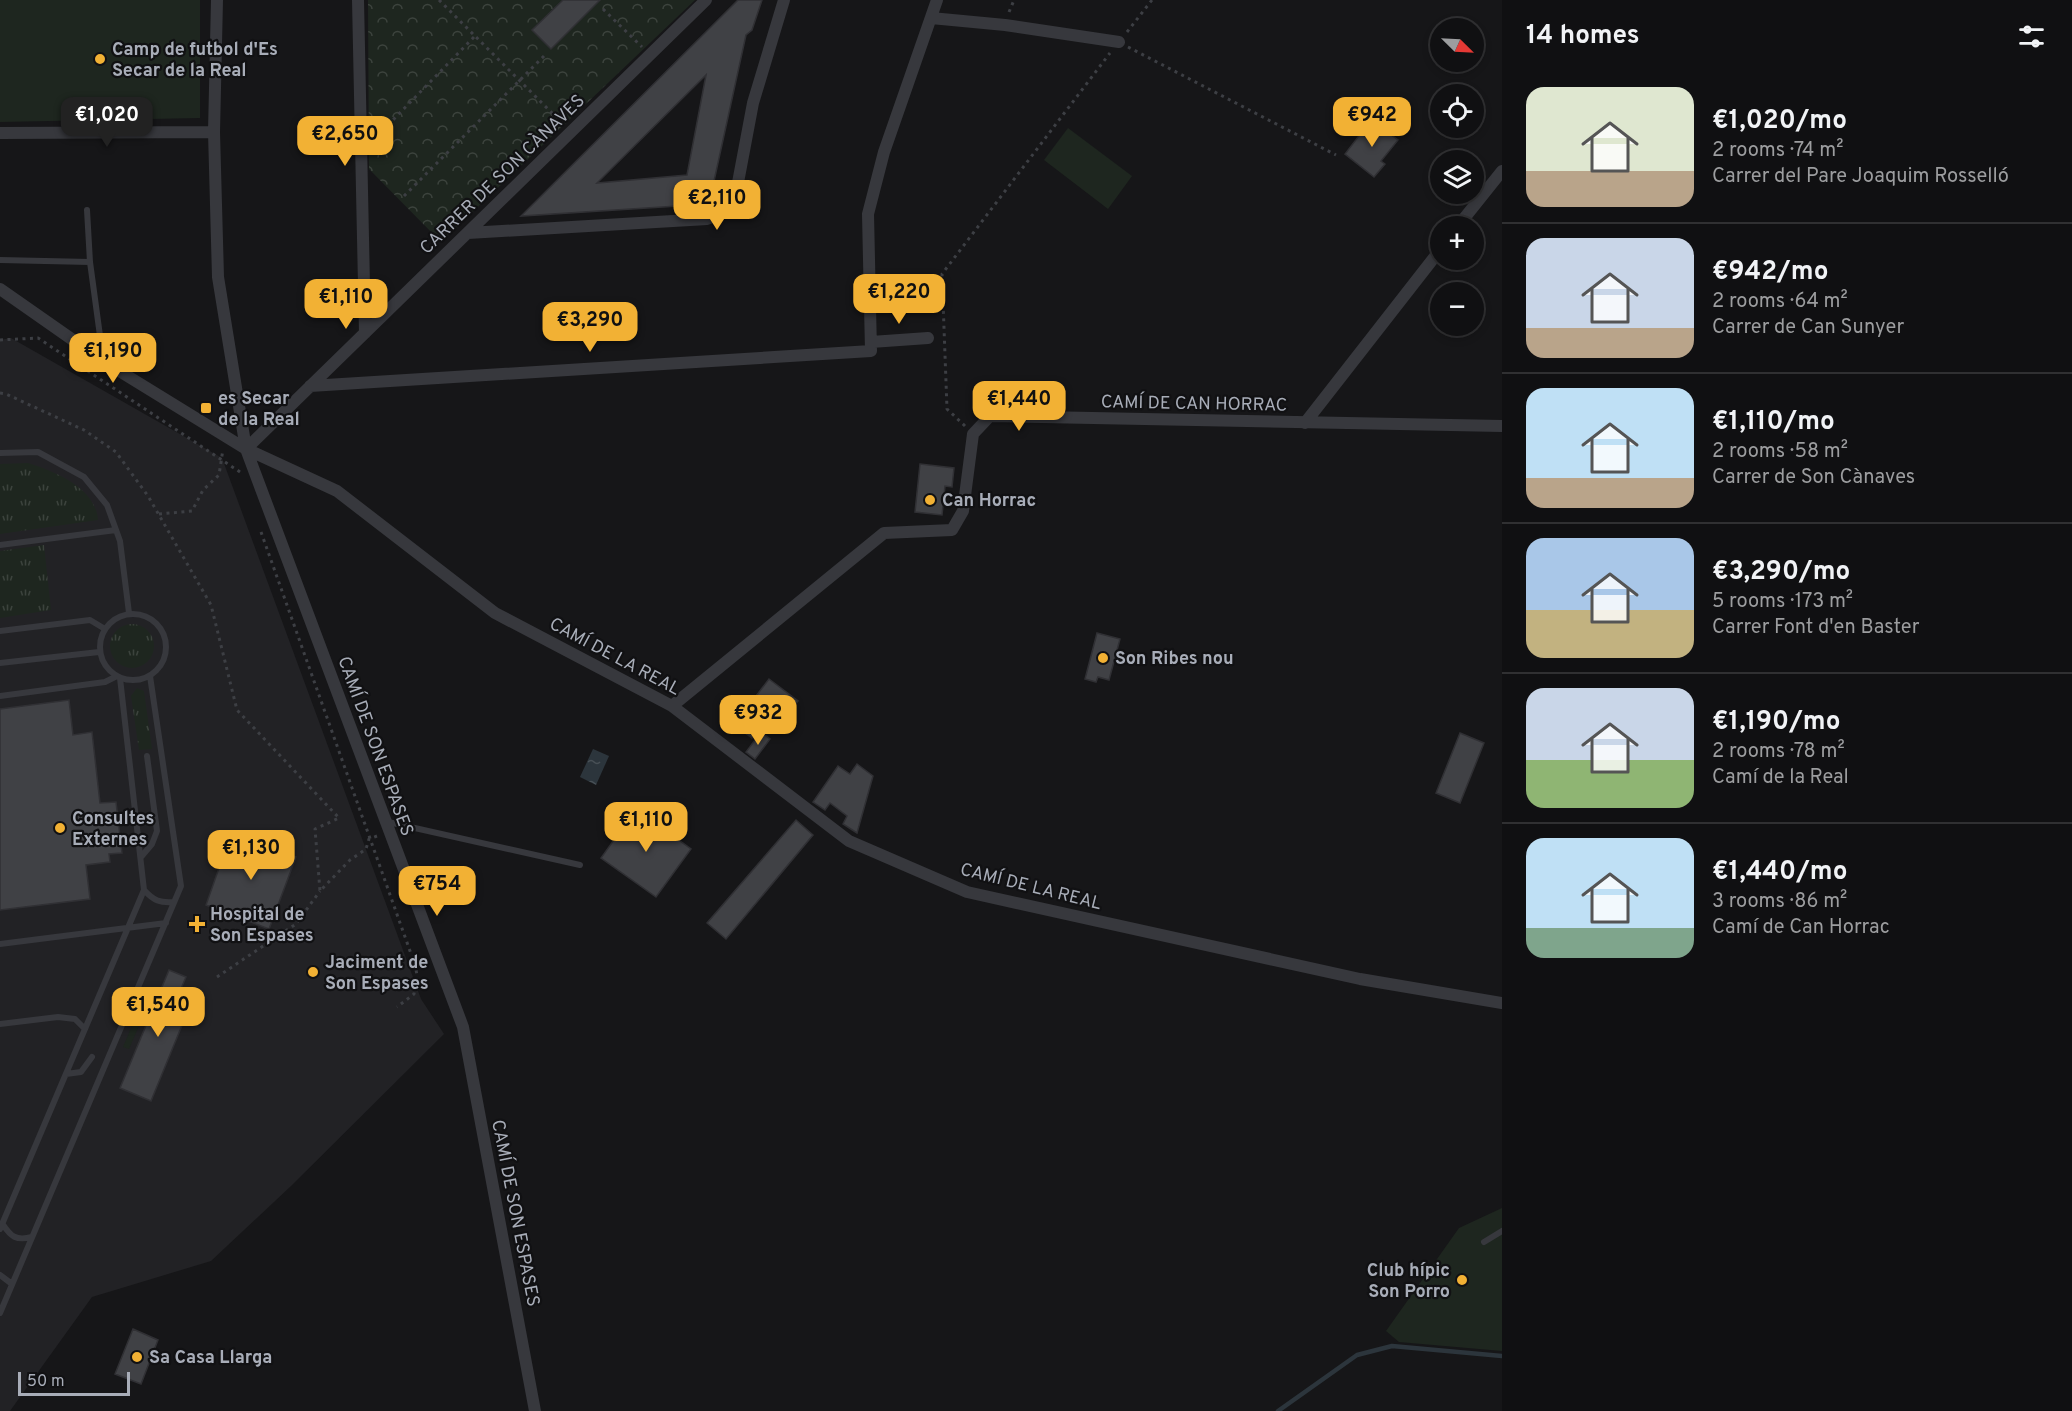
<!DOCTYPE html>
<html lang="en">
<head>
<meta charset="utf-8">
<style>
	:root { --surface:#101012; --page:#1e1e20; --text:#f1f3f6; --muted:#9c9d9f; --line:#303032; --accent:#f2b134 }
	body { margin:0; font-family:Overpass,sans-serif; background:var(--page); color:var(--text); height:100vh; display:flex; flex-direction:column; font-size:22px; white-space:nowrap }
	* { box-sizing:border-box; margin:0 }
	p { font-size:20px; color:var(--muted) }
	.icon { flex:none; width:33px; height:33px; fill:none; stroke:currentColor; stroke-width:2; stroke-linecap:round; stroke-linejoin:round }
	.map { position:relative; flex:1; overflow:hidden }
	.sheet { display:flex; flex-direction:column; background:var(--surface); width:570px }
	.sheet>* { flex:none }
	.needle { width:39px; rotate:114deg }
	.buttons { position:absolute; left:1430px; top:18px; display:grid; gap:12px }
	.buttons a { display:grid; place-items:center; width:54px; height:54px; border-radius:50%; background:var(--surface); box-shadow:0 3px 9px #0003,0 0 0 2px var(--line); font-size:30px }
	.scale { position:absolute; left:18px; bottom:15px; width:112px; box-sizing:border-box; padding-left:6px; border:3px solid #a8adb8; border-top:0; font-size:16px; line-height:21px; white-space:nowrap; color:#a8adb8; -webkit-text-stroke:4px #111113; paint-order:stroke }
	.price { position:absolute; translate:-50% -51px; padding:0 14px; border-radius:12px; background:var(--accent); color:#111; font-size:20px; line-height:39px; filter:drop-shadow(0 2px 3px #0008) }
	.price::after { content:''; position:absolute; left:50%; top:36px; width:18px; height:14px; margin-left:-9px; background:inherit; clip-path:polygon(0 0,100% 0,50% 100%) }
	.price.selected { background:#222; color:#fff }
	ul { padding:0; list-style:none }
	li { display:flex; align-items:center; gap:18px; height:150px; padding:0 24px }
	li+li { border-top:2px solid var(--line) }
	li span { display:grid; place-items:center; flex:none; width:168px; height:120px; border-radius:18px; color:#555 }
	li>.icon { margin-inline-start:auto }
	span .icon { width:72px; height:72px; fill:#fffc; stroke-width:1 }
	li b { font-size:26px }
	h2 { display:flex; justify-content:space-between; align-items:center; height:72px; padding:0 24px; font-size:26px }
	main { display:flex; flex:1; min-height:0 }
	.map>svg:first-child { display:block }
	.built { fill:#222225 }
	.grass { fill:url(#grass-tufts) }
	.park { fill:url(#park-crowns) }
	.garden { fill:#1e261f }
	.water { fill:url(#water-ripples) }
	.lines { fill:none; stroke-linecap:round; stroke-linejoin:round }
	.stream { stroke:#2c353c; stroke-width:4.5 }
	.building { fill:#404145; stroke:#303034; stroke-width:1.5; fill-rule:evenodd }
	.path { stroke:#3d3f44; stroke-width:3; stroke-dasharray:3 4.5; stroke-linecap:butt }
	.lane { stroke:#37383d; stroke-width:6 }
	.street { stroke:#37383d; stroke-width:12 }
	.poi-dot { fill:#f2b134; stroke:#111113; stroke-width:2 }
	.labels { text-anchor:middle; stroke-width:4.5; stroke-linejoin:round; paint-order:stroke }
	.poi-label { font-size:18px; font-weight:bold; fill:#a8adb8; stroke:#111113; text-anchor:start }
	.street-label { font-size:18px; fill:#a8adb8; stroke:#111113 }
</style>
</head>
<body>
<main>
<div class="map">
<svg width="1502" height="1411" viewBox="0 0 1502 1411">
	<defs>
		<pattern id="grass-tufts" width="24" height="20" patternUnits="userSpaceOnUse" patternTransform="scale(1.5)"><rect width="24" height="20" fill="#1e261f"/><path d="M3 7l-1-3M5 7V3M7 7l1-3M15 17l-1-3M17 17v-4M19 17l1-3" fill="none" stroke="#3c433d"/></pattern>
		<pattern id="park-crowns" width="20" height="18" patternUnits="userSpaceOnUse" patternTransform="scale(1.5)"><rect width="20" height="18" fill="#1e261f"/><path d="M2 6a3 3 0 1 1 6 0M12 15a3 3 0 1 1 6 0" fill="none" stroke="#3c433d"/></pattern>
		<pattern id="water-ripples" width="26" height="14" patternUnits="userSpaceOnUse" patternTransform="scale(1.5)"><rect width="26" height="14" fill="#2c353c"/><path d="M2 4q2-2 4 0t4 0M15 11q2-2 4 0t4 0" fill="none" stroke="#485056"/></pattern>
	</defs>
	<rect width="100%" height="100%" fill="#161618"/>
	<path class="built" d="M11,338l211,120 199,541 23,35 -153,152 -80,75 -119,36 -82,114h-10v-1071z"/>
	<path class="grass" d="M28,463c26,8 68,25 70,57l-98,14v-70z
		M44,545l7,65 -51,8v-67z
		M110 646a22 22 0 1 1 44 0a22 22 0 1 1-44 0Z
		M137,688l7,3 8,58 -13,1 -8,-54z"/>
	<path class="park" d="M368,0h327l-254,242 -72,-73z"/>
	<path class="garden" d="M0,0h200v118l-200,4z
		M1068,128l64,48 -24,33 -64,-49z
		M145,995l6,3 -22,51 -6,-2z
		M1502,1208v143l-103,-9 -13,-11 73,-103z"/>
	<path class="water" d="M593,749l16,7 -13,29 -16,-8z"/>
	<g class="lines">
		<path class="stream" d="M1278,1411l79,-56 35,-9 110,10"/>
	</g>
	<path class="building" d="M563,0h37l-49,49 -19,-19z
		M738,0h24l-10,30 -6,5 -37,169 -188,12zM706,75l-19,100 -90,8z
		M1371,120l27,20 -17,21 4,3 -11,13 -29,-23z
		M920,464l34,4 -2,19 -7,-1 -3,29 -27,-3z
		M1097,633l23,6 -11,41 -11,-3 -2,5 -11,-3z
		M769,679l29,22 -11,15 -12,-9 -23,31 -18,-13z
		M69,700l4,35 19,-3 8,71 16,-1 6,51 -13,1 1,8 -24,3 4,34 -90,11v-201z
		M761,732l9,7 -15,20 -9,-7z
		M1460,733l24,10 -24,60 -24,-10z
		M857,764l16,12 -16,57 -14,-9 4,-8 -17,-13 -5,7 -12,-8 25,-36 12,8z
		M636,809l55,40 -35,48 -55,-39z
		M796,820l17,15 -87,104 -19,-16z
		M231,834l65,23 -27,72 -63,-24z
		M169,970l17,7 -6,14 14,5 -43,105 -31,-13z
		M133,1329l25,11 -17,44 -26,-10z"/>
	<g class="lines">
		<path class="path" d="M439,0l124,124
			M603,9l39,38
			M1009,12l5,-12
			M1127,32l25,-32
			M1128,47l208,108
			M388,125l87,-89
			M404,196l140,-140
			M0,340l38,-2 202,134
			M0,393l6,1 78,36 32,22 32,44 63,109 26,105 102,108 -24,11 5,62 30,-31 16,-11 3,-10 8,-3
			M965,426l-18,-17 -5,-135 168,-221
			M159,514l33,-3 11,-21 16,-15 4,-26
			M261,532l154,433 2,10 -3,19 -17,13
			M217,977l79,-53 24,-33"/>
		<path class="lane" d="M87,210l3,52 13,96
			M0,260l90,2
			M0,453l38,-1 46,25 23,28 13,36 9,72
			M0,545l116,-15
			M100 647a33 33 0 1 1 66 0a33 33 0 1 1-66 0Z
			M0,631l90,-11 15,9
			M0,663l99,-11
			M0,696l105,-14 12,-6
			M388,822l192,43
			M141,857l11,-13 5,-13 -10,-75
			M144,890c10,11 16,13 30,12
			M0,944l166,-21
			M0,1024l58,-7 17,2 10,10
			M66,1074l15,-2 11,-15
			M2,1223c9,14 14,18 30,14
			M0,1229l144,-339 -24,-212
			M1484,1242l18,-11
			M0,1275l12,9
			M0,1313l181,-427 -31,-210"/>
		<path class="street" d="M217,0l-3,132 4,145 28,172 217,578 72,384
			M358,0l7,333
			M931,18l74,7 114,17
			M0,133l214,-1
			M1458,226l44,-55
			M468,233l239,-14 26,-10 20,-106 31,-103
			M0,289l103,72 143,88 91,42 158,122 177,93 177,135 118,51 393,87 142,24
			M871,342l57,-4
			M310,386l561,-35 -3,-137 16,-62 53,-152
			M1305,423l135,-173
			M246,449l460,-449
			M672,706l212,-173 68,-3 11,-19 10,-77 17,-18 512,10"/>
	</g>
	<g class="poi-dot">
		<circle cx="100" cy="59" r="6"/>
		<rect x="200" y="402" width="12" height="12" rx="3"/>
		<circle cx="930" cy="500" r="6"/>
		<circle cx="1103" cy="658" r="6"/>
		<circle cx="60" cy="828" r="6"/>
		<path d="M194 915h6v6h6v6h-6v6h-6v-6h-6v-6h6z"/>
		<circle cx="313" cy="972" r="6"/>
		<circle cx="1462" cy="1280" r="6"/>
		<circle cx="137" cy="1357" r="6"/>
	</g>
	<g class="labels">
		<g class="poi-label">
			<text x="112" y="55">Camp de futbol d'Es<tspan x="112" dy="21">Secar de la Real</tspan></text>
			<text x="218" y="404">es Secar<tspan x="218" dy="21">de la Real</tspan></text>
			<text x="942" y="506">Can Horrac</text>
			<text x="1115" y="664">Son Ribes nou</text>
			<text x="72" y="824">Consultes<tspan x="72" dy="21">Externes</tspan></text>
			<text x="210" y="920">Hospital de<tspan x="210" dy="21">Son Espases</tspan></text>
			<text x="325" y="968">Jaciment de<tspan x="325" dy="21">Son Espases</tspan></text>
			<text x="1450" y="1276" text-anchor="end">Club hípic<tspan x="1450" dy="21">Son Porro</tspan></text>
			<text x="149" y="1363">Sa Casa Llarga</text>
		</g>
		<g class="street-label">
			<text transform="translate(502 174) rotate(-44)" y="6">CARRER DE SON CÀNAVES</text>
			<text transform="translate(1194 403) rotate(1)" y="6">CAMÍ DE CAN HORRAC</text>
			<text transform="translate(615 656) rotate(28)" y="6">CAMÍ DE LA REAL</text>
			<text transform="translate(376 746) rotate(70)" y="6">CAMÍ DE SON ESPASES</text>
			<text transform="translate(1031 886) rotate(14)" y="6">CAMÍ DE LA REAL</text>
			<text transform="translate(516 1213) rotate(79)" y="6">CAMÍ DE SON ESPASES</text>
		</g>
	</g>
</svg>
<div class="buttons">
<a><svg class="needle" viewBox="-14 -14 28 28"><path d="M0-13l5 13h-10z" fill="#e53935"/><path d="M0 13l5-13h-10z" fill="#9c9d9f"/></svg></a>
<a><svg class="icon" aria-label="locate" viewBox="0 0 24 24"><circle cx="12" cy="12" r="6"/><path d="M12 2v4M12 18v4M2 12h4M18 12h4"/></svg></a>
<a><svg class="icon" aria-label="layers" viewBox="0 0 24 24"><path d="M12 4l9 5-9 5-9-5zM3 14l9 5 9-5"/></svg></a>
<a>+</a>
<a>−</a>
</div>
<div class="scale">50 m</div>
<b class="price selected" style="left:107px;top:148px">€1,020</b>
<b class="price" style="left:1372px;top:148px">€942</b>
<b class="price" style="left:345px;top:167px">€2,650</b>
<b class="price" style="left:717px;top:231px">€2,110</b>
<b class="price" style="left:899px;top:325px">€1,220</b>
<b class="price" style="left:346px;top:330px">€1,110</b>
<b class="price" style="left:590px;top:353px">€3,290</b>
<b class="price" style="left:113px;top:384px">€1,190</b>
<b class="price" style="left:1019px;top:432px">€1,440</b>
<b class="price" style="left:758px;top:746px">€932</b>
<b class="price" style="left:646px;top:853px">€1,110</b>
<b class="price" style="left:251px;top:881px">€1,130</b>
<b class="price" style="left:437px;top:917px">€754</b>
<b class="price" style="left:158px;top:1038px">€1,540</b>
</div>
<section class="sheet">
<h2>14 homes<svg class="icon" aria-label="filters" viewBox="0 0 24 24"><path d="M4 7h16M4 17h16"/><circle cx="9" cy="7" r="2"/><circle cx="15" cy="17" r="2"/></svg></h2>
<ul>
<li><span style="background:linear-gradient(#dfe7d0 70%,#b9a48a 0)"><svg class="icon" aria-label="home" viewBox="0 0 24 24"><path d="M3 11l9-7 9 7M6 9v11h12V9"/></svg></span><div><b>€1,020/mo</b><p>2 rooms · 74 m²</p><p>Carrer del Pare Joaquim Rosselló</p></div></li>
<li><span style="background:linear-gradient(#c9d6e8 75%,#b9a48a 0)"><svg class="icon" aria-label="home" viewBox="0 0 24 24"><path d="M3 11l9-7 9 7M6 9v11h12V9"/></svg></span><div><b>€942/mo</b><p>2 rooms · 64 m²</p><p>Carrer de Can Sunyer</p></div></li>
<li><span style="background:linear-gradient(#bfe0f5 75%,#b9a48a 0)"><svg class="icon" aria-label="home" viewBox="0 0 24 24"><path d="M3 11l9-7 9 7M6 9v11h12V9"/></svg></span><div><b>€1,110/mo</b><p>2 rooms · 58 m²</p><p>Carrer de Son Cànaves</p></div></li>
<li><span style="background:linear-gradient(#a9c7e8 60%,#c2b280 0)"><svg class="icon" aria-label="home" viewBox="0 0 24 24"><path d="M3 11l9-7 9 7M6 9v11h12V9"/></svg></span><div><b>€3,290/mo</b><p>5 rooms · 173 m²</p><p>Carrer Font d'en Baster</p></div></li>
<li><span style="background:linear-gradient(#c9d6e8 60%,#8fb573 0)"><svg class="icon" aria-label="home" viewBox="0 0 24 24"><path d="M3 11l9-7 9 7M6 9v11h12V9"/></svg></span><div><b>€1,190/mo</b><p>2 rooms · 78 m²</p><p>Camí de la Real</p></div></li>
<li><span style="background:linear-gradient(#bfe0f5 75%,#7fa58c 0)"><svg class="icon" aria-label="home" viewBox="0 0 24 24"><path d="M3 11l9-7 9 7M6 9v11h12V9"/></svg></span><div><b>€1,440/mo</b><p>3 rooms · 86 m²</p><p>Camí de Can Horrac</p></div></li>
</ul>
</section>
</main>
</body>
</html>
